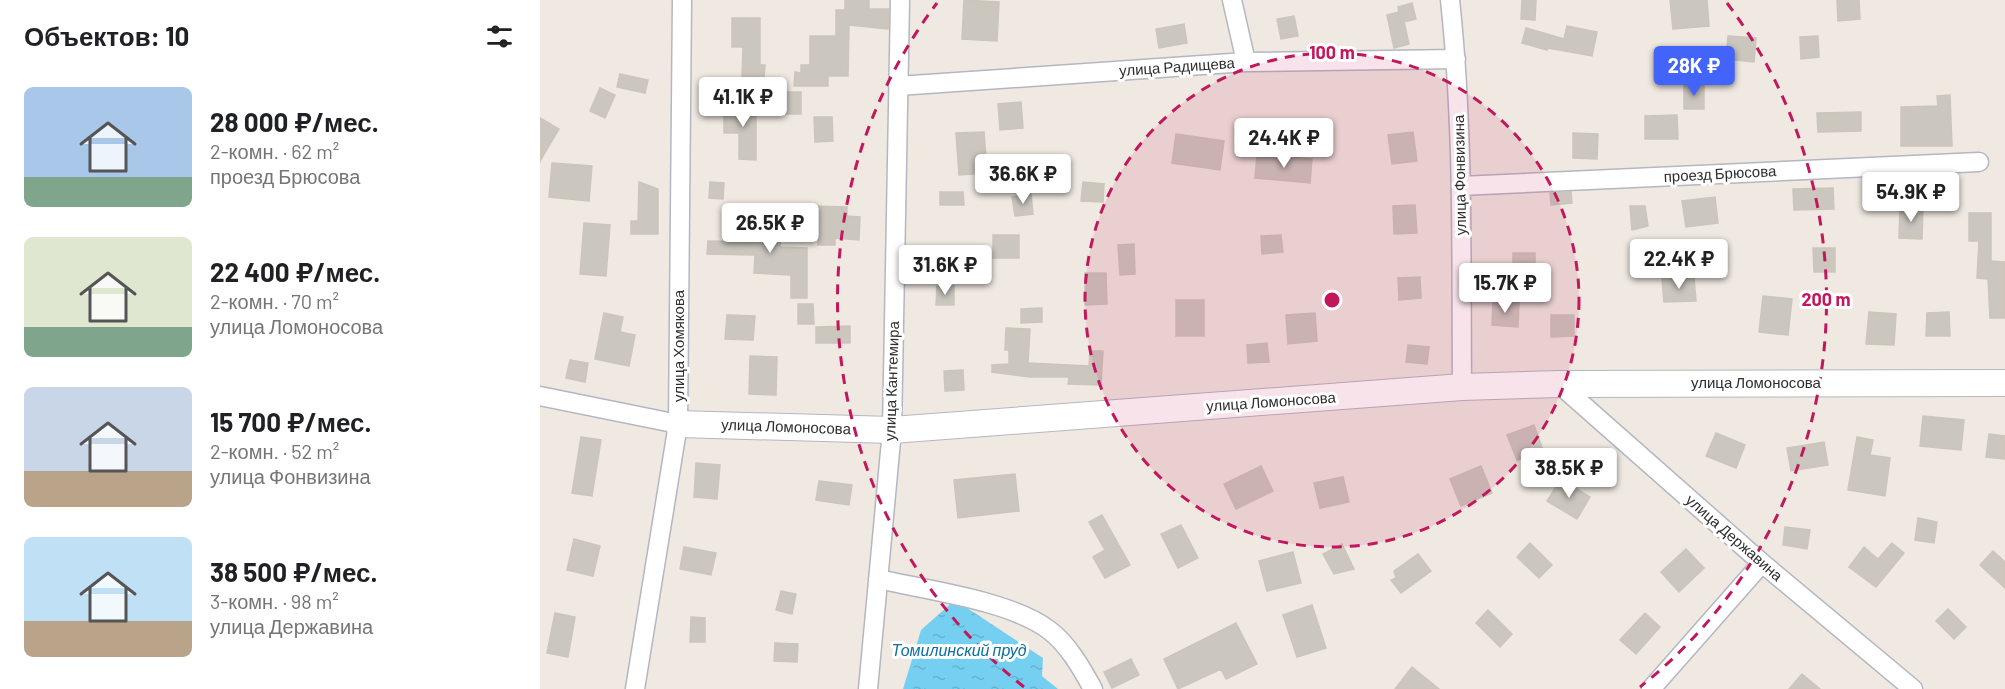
<!DOCTYPE html>
<html lang="ru">
<head>
<meta charset="utf-8">
<style>
	:root { --surface:#fff; --page:#f6f6f6; --text:#202124; --muted:#757577; --accent:#4264fb }
	body { margin:0; font-family:Barlow,sans-serif; background:var(--page); color:var(--text); height:100vh; display:flex; flex-direction:column; font-size:22px; white-space:nowrap }
	* { box-sizing:border-box; margin:0 }
	p { font-size:20px; color:var(--muted) }
	.icon { flex:none; width:33px; height:33px; fill:none; stroke:currentColor; stroke-width:2; stroke-linecap:round; stroke-linejoin:round }
	.map { position:relative; flex:1; overflow:hidden }
	.side { display:flex; flex-direction:column; background:var(--surface); width:540px }
	.side>* { flex:none }
	.price { position:absolute; translate:-50% -51px; padding:0 14px; border-radius:6px; background:#fff; color:#222; font-size:20px; line-height:39px; filter:drop-shadow(0 2px 3px #0008) }
	.price::after { content:''; position:absolute; left:50%; top:36px; width:18px; height:14px; margin-left:-9px; background:inherit; clip-path:polygon(0 0,100% 0,50% 100%) }
	.price.current { background:var(--accent); color:#fff }
	ul { padding:0; list-style:none }
	li { display:flex; align-items:center; gap:18px; height:150px; padding:0 24px }
	li span { display:grid; place-items:center; flex:none; width:168px; height:120px; border-radius:9px; color:#555 }
	li>.icon { margin-inline-start:auto }
	span .icon { width:72px; height:72px; fill:#fffc; stroke-width:1 }
	li b { font-size:26px }
	h2 { display:flex; justify-content:space-between; align-items:center; height:72px; padding:0 24px; font-size:26px }
	main { display:flex; flex:1; min-height:0 }
	.map>svg:first-child { display:block }
	.water { fill:url(#water-ripples) }
	.building { fill:#cbc7bf; stroke:#cbc5ba; stroke-width:1.5 }
	.lines { fill:none; stroke-linecap:round; stroke-linejoin:round }
	.street-casing { stroke:#b4b7c1; stroke-width:21 }
	.secondary-casing { stroke:#b4b7c1; stroke-width:28 }
	.street { stroke:#fff; stroke-width:18 }
	.secondary { stroke:#fff; stroke-width:26 }
	.ring { fill:none; stroke:#c2185b; stroke-width:3; stroke-dasharray:10 8 }
	.labels { text-anchor:middle; stroke-width:6; stroke-linejoin:round; paint-order:stroke }
	.street-label { font-size:15px; fill:#2e2e2e; stroke:#fff }
	.water-label { font-size:16px; font-style:italic; fill:#0d6fa3; stroke:#fff }
	.centre { fill:#c2185b; stroke:#fff; stroke-width:3 }
	.ring-label { font-size:18px; text-anchor:middle; font-weight:bold; fill:#c2185b; stroke:#fff; stroke-width:6; stroke-linejoin:round; paint-order:stroke }
</style>
</head>
<body>
<main>
<section class="side">
<h2>Объектов: 10<svg class="icon" aria-label="filters" viewBox="0 0 24 24"><path d="M4 7h16M4 17h16"/><circle cx="9" cy="7" r="2"/><circle cx="15" cy="17" r="2"/></svg></h2>
<ul>
<li><span style="background:linear-gradient(#a9c7e8 75%,#7fa58c 0)"><svg class="icon" aria-label="home" viewBox="0 0 24 24"><path d="M3 11l9-7 9 7M6 9v11h12V9"/></svg></span><div><b>28 000 ₽/мес.</b><p>2-комн. · 62 m²</p><p>проезд Брюсова</p></div></li>
<li><span style="background:linear-gradient(#dfe7d0 75%,#7fa58c 0)"><svg class="icon" aria-label="home" viewBox="0 0 24 24"><path d="M3 11l9-7 9 7M6 9v11h12V9"/></svg></span><div><b>22 400 ₽/мес.</b><p>2-комн. · 70 m²</p><p>улица Ломоносова</p></div></li>
<li><span style="background:linear-gradient(#c9d6e8 70%,#b9a48a 0)"><svg class="icon" aria-label="home" viewBox="0 0 24 24"><path d="M3 11l9-7 9 7M6 9v11h12V9"/></svg></span><div><b>15 700 ₽/мес.</b><p>2-комн. · 52 m²</p><p>улица Фонвизина</p></div></li>
<li><span style="background:linear-gradient(#bfe0f5 70%,#b9a48a 0)"><svg class="icon" aria-label="home" viewBox="0 0 24 24"><path d="M3 11l9-7 9 7M6 9v11h12V9"/></svg></span><div><b>38 500 ₽/мес.</b><p>3-комн. · 98 m²</p><p>улица Державина</p></div></li>
</ul>
</section>
<div class="map">
<svg width="1465" height="689" viewBox="0 0 1465 689">
	<defs>
		<pattern id="water-ripples" width="26" height="14" patternUnits="userSpaceOnUse" patternTransform="scale(1.5)"><rect width="26" height="14" fill="#75cff0"/><path d="M2 4q2-2 4 0t4 0M15 11q2-2 4 0t4 0" fill="none" stroke="#66b2ce"/></pattern>
	</defs>
	<rect width="100%" height="100%" fill="#efe9e1"/>
	<path class="water" d="M415,600l88,58 -1,18 16,13h-155l18,-59z"/>
	<path class="building" d="M305,0h24v9h20l-1,20 -39,-4 -1,51h-20v10h-34l1,-14 6,1v-8h9v-29h26v-26h9z
		M424,0l35,2 -2,39 -35,-2z
		M982,0h14l-1,20 -14,-1z
		M1130,0h37l2,26 -36,3z
		M1297,0h22l1,19 -22,2z
		M872,3l4,16 -12,3 5,22 -15,4 -7,-33 12,-3 -1,-5z
		M754,16l4,20 -17,3 -4,-20z
		M192,18h28v47h5l-1,13 -22,-1 1,-30h-11z
		M644,24l3,19 -28,5 -3,-19z
		M1027,26l30,6 -5,24 -44,-8 -1,2 -25,-7 4,-15 38,11z
		M1188,36l28,2 -2,24 -28,-3z
		M1278,36l1,21 -18,2 -1,-22z
		M80,74l28,6 -3,13 -28,-6z
		M1144,84h20v25h-20z
		M60,88l15,7 -10,23 -15,-7z
		M235,92h26v22h-26z
		M1410,95l2,51h-51v-39l37,-1 -1,-10z
		M481,102l2,26 -23,2 -2,-26z
		M184,105h32v55l-17,-1v-26h-15z
		M1321,112v19l-43,1 -1,-19z
		M1137,115l1,24h-33v-23z
		M274,117h18l1,24 -18,1z
		M0,118l19,11 -19,32z
		M444,132l3,41 -28,2 -3,-42z
		M873,132l4,29 -25,3 -4,-29z
		M1033,133l25,1 -1,25 -24,-1z
		M636,134l48,7 -4,29 -48,-7z
		M717,155l55,4 -2,24 -55,-5z
		M12,163l40,3 -3,35 -40,-4z
		M99,182l19,7v45h-27v-13h7z
		M170,182l14,1 -1,16 -14,-1z
		M543,182l21,2 -1,18 -22,-1z
		M1293,188l1,21 -40,1 -1,-21z
		M400,192h23l1,13h-24z
		M1031,192l1,11 -21,2 -1,-12z
		M491,194l2,20 -18,2 -3,-19z
		M1175,197l3,26 -32,4 -4,-26z
		M875,205l2,28 -23,1 -1,-28z
		M271,206l36,1v9l13,1 -1,23 -24,-2v7h-17l1,-22 -9,-1z
		M1090,206h15l3,20 -16,4z
		M1360,207l23,1 -1,31 -23,-1z
		M1429,213h22v48l14,1v56h-15l-2,-39 -11,-1 2,-37h-10z
		M215,217l26,1 -1,29 27,1v50h-16v-23l-37,-2 1,-18 -48,-1 1,-13 46,1z
		M44,223l26,2 -4,51 -26,-2z
		M453,235h26v23h-26z
		M741,235l2,17 -21,2 -1,-18z
		M594,244l1,30 -15,1 -2,-30z
		M1273,248h22v24h-21z
		M973,253h22v25h-22z
		M421,261h17v16l-17,-1z
		M545,273h21l1,31 -22,1z
		M880,277l1,21 -22,2 -1,-22z
		M1154,278l2,23 -32,1 -2,-23z
		M397,286h17v19h-18z
		M1223,296l29,3 -4,36 -29,-3z
		M636,300h28v36h-28z
		M953,300l26,2 -1,25 -26,-2z
		M258,304h15l1,20h-16z
		M502,308v14l-21,1v-14z
		M1329,312l27,2 -2,31 -28,-1z
		M1409,312l1,24h-24l1,-23z
		M64,313l19,4 -3,15 15,3 -6,31 -34,-7z
		M775,313l2,28 -29,3 -2,-29z
		M187,315l28,1 -2,24 -28,-1z
		M1011,315h23v21l-23,1z
		M310,326v17h-34v-16z
		M466,328l24,1 -2,34 61,3 1,-15h13l-2,34 -33,-1 1,-7h-39l-38,-5v-7l17,-1v-14h-4z
		M727,343l2,19 -21,1 -1,-18z
		M868,345l21,2 -2,17 -21,-2z
		M210,356l27,1 -1,38 -27,-1z
		M30,360l18,3 -3,19 -19,-4z
		M423,370l1,20 -19,1 -1,-20z
		M1383,416l41,4 -3,30 -41,-4z
		M994,425l9,25 -26,10 -10,-25z
		M1176,433l29,12 -9,23 -30,-12z
		M1449,434l16,2v23l-19,-2z
		M41,437l20,3 -9,56 -20,-3z
		M1317,437l16,3 -3,15 20,3 -5,38 -37,-6z
		M1284,442l4,23 -37,6 -4,-23z
		M156,463l24,2 -3,34 -23,-2z
		M721,466l12,25 -37,18 -12,-25z
		M941,466l11,27 -31,13 -11,-27z
		M475,474l4,37 -61,7 -4,-38z
		M803,477l6,25 -29,6 -6,-25z
		M1021,479l29,18 -13,22 -30,-18z
		M279,481l33,4 -3,20 -33,-5z
		M562,515l28,50 -25,13 -12,-21 12,-7 -16,-28z
		M1378,518l19,4 -3,21 -19,-3z
		M641,525l17,33 -20,10 -17,-34z
		M1245,527l25,3 -3,19 -24,-4z
		M34,539l26,7 -7,30 -26,-6z
		M990,543l22,22 -13,13 -22,-21z
		M1352,543l12,10 -28,34 -27,-20 15,-20 14,12z
		M802,544l12,25 -20,5 -11,-20z
		M144,547l32,6 -5,22 -31,-6z
		M1146,549l18,19 -25,24 -18,-20z
		M1453,551l12,11v26l-25,-23z
		M753,552l8,31 -34,8 -8,-30z
		M878,554l13,17 -30,22 -10,-13 5,-2 -2,-7z
		M241,591l15,3 -4,20 -16,-4z
		M772,605l14,43 -29,9 -14,-42z
		M1408,609l18,18 -12,12 -18,-18z
		M948,610l24,24 -12,13 -24,-24z
		M15,613l20,4 -7,40 -21,-4z
		M1105,613l15,14 -24,27 -16,-14z
		M151,617l14,1v24h-15z
		M696,623l21,41 -31,15 -5,-10 -43,20 -14,-30z
		M235,643l23,1 -1,18 -23,-1z
		M591,659l8,16 -27,13 -8,-16z
		M872,667l27,22h-44z
		M1262,674l18,15h-31z"/>
	<g class="lines">
		<g class="street-casing">
			<path id="street" d="M692,0l14,62
				M910,0c14,129 11,258 12,387
				M358,86l348,-24 210,-3
				M921,186l518,-24
				M1019,384l203,179 151,126
				M0,396l138,28
				M338,579c49,11 133,22 171,51 19,14 33,39 44,59
				M95,689l43,-265 4,-424
				M328,689l24,-259 8,-430
				M1111,689l111,-126"/>
		</g>
		<g class="secondary-casing">
			<path id="secondary" d="M138,424l214,6 570,-43 97,-3 446,-1"/>
		</g>
		<use href="#street" class="street"/>
		<use href="#secondary" class="secondary"/>
	</g>
	<circle cx="792" cy="300" r="247" fill="#c2185b" fill-opacity=".12"/>
	<g class="ring">
		<circle cx="792" cy="300" r="247"/>
		<path d="M484 687A494 494 0 0 1 397 3M1187 3A494 494 0 0 1 1100 687"/>
	</g>
	<g class="labels">
		<g class="street-label">
			<text transform="translate(637 67) rotate(-4)" y="5">улица Радищева</text>
			<text transform="translate(1180 174) rotate(-3)" y="5">проезд Брюсова</text>
			<text transform="translate(920 175) rotate(-91)" y="5">улица Фонвизина</text>
			<text transform="translate(139 346) rotate(-90)" y="5">улица Хомякова</text>
			<text transform="translate(352 381) rotate(-88)" y="5">улица Кантемира</text>
			<text x="1216" y="388">улица Ломоносова</text>
			<text transform="translate(731 402) rotate(-4)" y="5">улица Ломоносова</text>
			<text transform="translate(246 427) rotate(2)" y="5">улица Ломоносова</text>
			<text transform="translate(1194 538) rotate(41)" y="5">улица Державина</text>
		</g>
		<g class="water-label">
			<text x="419" y="656">Томилинский пруд</text>
		</g>
	</g>
	<circle cx="792" cy="300" r="9" class="centre"/>
	<g class="ring-label">
		<text x="792" y="59">100 m</text>
		<text x="1286" y="306">200 m</text>
	</g>
</svg>
<b class="price current" style="left:1154px;top:97px">28K ₽</b>
<b class="price" style="left:203px;top:128px">41.1K ₽</b>
<b class="price" style="left:744px;top:169px">24.4K ₽</b>
<b class="price" style="left:483px;top:205px">36.6K ₽</b>
<b class="price" style="left:1371px;top:223px">54.9K ₽</b>
<b class="price" style="left:230px;top:254px">26.5K ₽</b>
<b class="price" style="left:1139px;top:290px">22.4K ₽</b>
<b class="price" style="left:405px;top:296px">31.6K ₽</b>
<b class="price" style="left:965px;top:314px">15.7K ₽</b>
<b class="price" style="left:1029px;top:499px">38.5K ₽</b>
</div>
</main>
</body>
</html>
